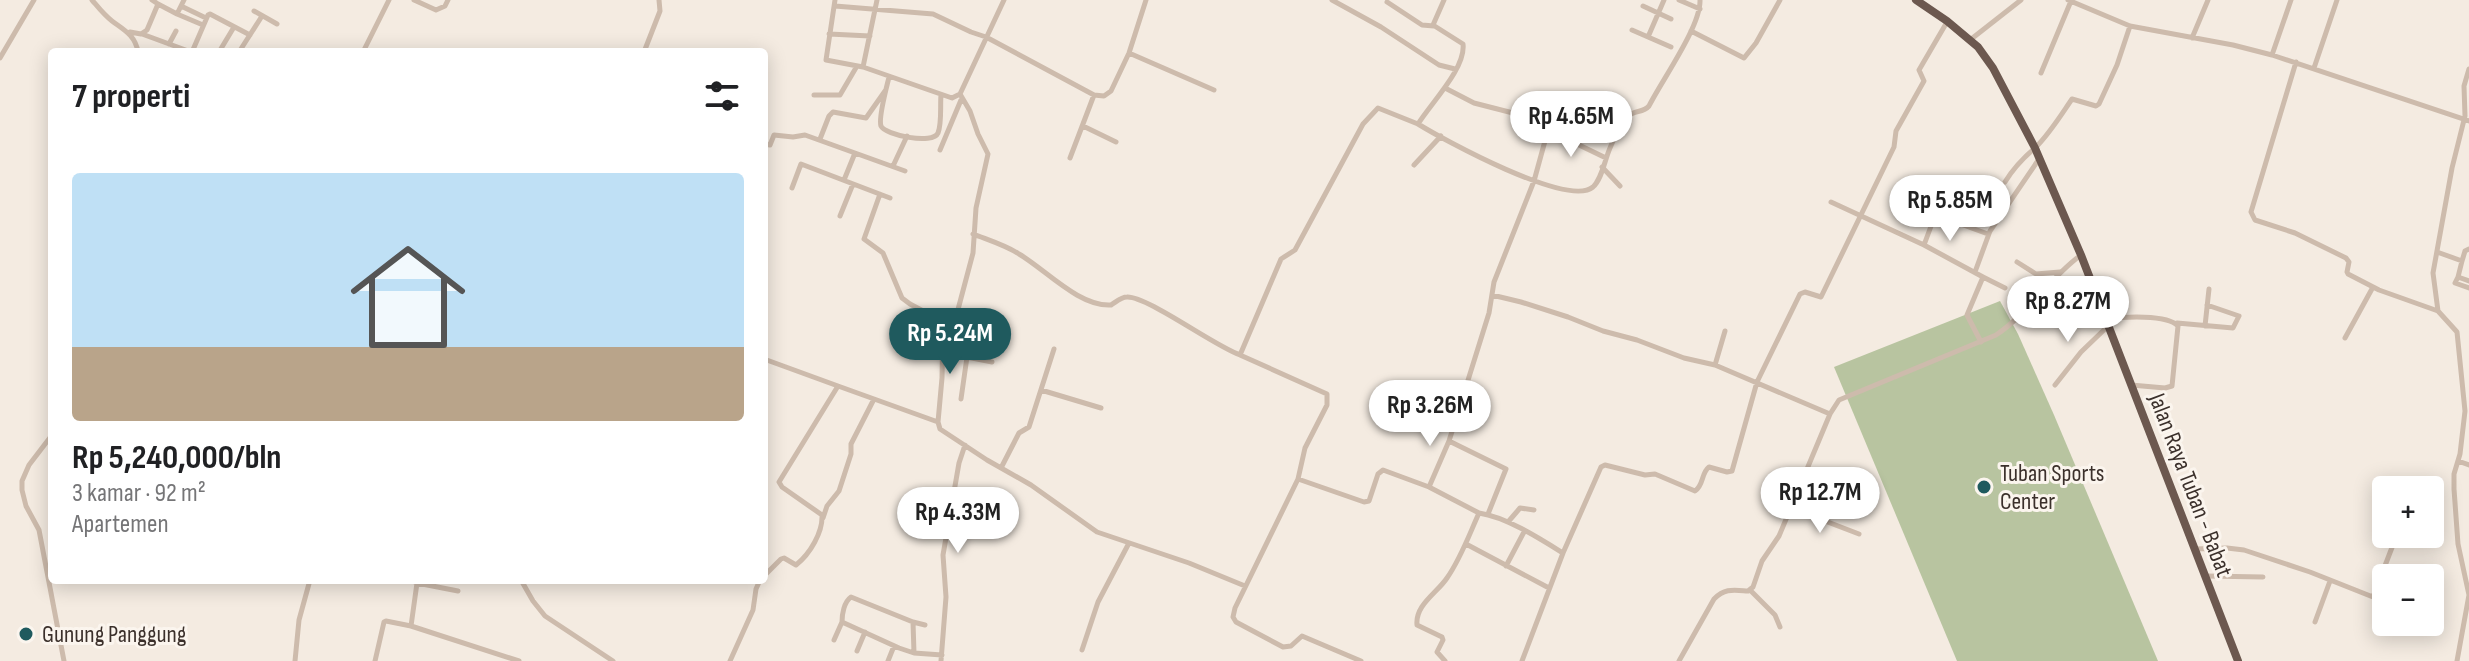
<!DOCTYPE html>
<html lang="id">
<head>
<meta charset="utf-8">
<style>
	:root { --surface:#fff; --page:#f2f2f2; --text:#202124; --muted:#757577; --accent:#1f5a5e }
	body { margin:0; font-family:"Sofia Sans Condensed",sans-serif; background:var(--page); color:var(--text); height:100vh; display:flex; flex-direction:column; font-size:30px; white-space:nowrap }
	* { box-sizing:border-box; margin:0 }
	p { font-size:26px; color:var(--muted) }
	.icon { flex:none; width:44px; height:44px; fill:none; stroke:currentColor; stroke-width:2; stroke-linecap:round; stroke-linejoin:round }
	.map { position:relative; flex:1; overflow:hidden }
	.sheet { position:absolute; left:48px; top:48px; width:720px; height:536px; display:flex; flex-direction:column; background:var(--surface); border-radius:8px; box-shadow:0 4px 20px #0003 }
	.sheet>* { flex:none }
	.buttons { position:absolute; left:2372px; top:476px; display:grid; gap:16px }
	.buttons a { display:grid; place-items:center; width:72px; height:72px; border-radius:8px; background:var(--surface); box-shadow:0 4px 20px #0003; font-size:40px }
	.price { position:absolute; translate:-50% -68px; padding:0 18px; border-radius:28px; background:#fff; color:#222; font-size:26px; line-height:52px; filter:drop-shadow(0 2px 4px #0008) }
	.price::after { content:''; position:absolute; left:50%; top:48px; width:24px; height:18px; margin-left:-12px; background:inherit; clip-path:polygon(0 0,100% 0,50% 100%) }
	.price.active { background:var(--accent); color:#fff }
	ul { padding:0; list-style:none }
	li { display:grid; align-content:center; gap:16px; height:424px; padding:0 24px }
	li span { display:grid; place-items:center; height:248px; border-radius:8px; color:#555 }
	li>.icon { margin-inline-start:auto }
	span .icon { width:144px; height:144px; fill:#fffc; stroke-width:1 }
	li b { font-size:34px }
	h2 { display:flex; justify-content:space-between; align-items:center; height:96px; padding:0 24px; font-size:34px }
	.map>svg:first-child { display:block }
	.green { fill:#b8c4a0 }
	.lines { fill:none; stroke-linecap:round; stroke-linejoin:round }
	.minor { stroke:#cdbbac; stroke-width:5 }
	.trunk { stroke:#6c584f; stroke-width:8 }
	.poi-dot { fill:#1f5a5e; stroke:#fbf5ee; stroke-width:3 }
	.labels { text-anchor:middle; stroke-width:6; stroke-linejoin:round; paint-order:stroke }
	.poi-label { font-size:24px; fill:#3b302b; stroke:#fbf5ee; text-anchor:start }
	.street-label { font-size:24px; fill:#3b302b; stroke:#fbf5ee }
</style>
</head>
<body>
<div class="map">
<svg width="2469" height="661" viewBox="0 0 2469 661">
	<rect width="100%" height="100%" fill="#f4ebe1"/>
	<path class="green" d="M2000,301l18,33 36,81 104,246h-201l-123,-294z"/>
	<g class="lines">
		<path class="minor" d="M92,0c6,7 12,15 20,21 12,9 23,14 26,31
			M414,0l22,10 9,-4 3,-6
			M835,0l-9,60 37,7 89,31 8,-4 44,-94
			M1332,0l49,27 58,38 16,4
			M1444,0l-11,25 30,19c3,24 -32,59 -45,80 26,16 150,84 175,63 9,-8 12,-28 17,-39 4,-9 10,-26 18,-32 7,-6 15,-3 21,-10 13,-26 52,-80 51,-106
			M1679,0l21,9
			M2068,0l62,26 103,19 39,10 197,66
			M1387,2l35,23 12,1
			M158,4l19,10 7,-14
			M181,6l25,12
			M835,6l98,8 38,18 15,5 108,58 10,1 7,-5 18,-38 17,-53
			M1643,6l28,13
			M254,11l23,13
			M177,14l26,11
			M1632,30l39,17
			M1691,31l53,27 12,-15 24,-43
			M130,32l11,2 6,-4 11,-26 -6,-4
			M142,34l49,18
			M829,34l41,2
			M1648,37l16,-37
			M2192,38l16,-38
			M1970,40l51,-40
			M169,44l7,-13
			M192,52l16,-37 2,-1 40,21
			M219,52l15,-25
			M239,52l23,-36
			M363,52l26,-52
			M644,52l16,-41 -1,-11
			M1129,53l85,37
			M2272,55l19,-55
			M0,58l34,-58
			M2296,62l-45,150 4,8 40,13 51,25 3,4 -2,10 1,2 31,16 59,21 19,21 8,79 -5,43 -6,20v15l4,55 11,51 -12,66
			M863,67l14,-67
			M2314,68l23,-68
			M2041,73l30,-72
			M889,77c-2,9 -11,41 -8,49 4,9 52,19 57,7 4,-10 2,-27 3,-38
			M960,94l10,17 8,23 10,20 -12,54 -3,45 -17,64 -10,4 -3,3 -1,54 -4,44 2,7 47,31 44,25 66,47 92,31 56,23
			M814,95h26l17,-29
			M1083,126l33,16
			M1548,130l58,28
			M820,139l9,-23 4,-4 33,6 19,-27
			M764,144l6,1 4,-10 19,2 12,-2 100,36
			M940,150l21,-50
			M1070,158l24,-63
			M1414,165l27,-29
			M893,166l14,-30
			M1602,167l18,19
			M844,180l11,-27
			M2005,182c9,-15 18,-24 31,-35 14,-14 25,-32 36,-48l24,7 3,-2 18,-39 13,-39
			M792,188l9,-24 89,34
			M880,194l-16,45 19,14 19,45 8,6 34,18
			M1831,202l93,43 59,32 -16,38 14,27
			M1936,215l52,19
			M840,216l13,-32
			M973,234c15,6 32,11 46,20 26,15 60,53 92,51 5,-3 10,-8 16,-8 20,-1 87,49 113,58l41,-96 14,-9 68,-126 15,-16 40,16
			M1924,245l22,-59
			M2437,252l25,9 -4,16 11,4
			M2462,261l3,-10 4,-2
			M2017,262l19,12 24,-2
			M1975,272l15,-41 49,-72
			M1983,277l22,11
			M2458,277l-3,6 14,5
			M1492,295l29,7 47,15 35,14 34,9 47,18 31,7 115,49
			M2438,311l-5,-38 19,-105 13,-52 -1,-30 5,-17
			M2106,319c17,-2 61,-5 72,7l-6,60 -7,2 -34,-3
			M2177,323l56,5 6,-12 -32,-11
			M2205,326l4,-37
			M2345,338l28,-51
			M943,350l24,7 -6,42
			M1240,355l87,39v11l-22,43 -7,31
			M967,357l25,5
			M764,359l74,27
			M1715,365l10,-34
			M2055,385l26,-33 26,-25
			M1041,390l60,18
			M52,435l-23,30 -7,16v9l4,16 13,24 25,131
			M1449,441l57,28 -18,45
			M2458,461l11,4
			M1001,468l18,-35 10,-6 25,-78
			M1791,508l68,26
			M1479,513c27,4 60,25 84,40l-41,108
			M823,518l4,-12 12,-15 12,-37v-10l23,-45
			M1508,522l12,-14 14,2
			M1466,544l83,44
			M2195,549l32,-1 17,2 66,22 63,25 23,-60
			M1563,553l38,-86 4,-2 40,10 10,-1 40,17c9,-6 6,-18 14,-24l18,5 5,-1 25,-89 43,-88 5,-2 16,5 73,-150 2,-16 28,-50 -5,-11 28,-48
			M1506,566l18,-34
			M764,576l17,-17 3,-1 12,7c14,-11 27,-33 26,-50l-40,-28 -3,-5 59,-96 100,36
			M2206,576l57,1
			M410,580l7,3 -6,43 108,35
			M521,580l12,21 12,15 68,45
			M417,583l41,8
			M1750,590l25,25 5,12
			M913,622l12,3
			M2315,622l15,-41
			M834,640l8,-18
			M1082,650l16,-48 31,-59
			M857,651l8,-19
			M914,653l-1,-31 -62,-25c-7,5 -9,17 -9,25l57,26 15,5 28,2
			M295,661l4,-41 11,-40
			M375,661l9,-39 2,-1 25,5
			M730,661l23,-51 3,-21 4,-9
			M888,661l6,-15
			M941,661l5,-64 -3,-42 16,-92 6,-18
			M1361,661l-59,-25 -11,10 -8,1 -47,-25 -3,-5 2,-9 63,-129 66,23 5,-1 9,-27 5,-4 46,17
			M1445,661l-8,-9 6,-12 -1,-3 -25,-12c-2,-20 20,-32 30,-47 14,-20 22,-43 32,-65l-50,-26 20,-46 40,-128 5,-31 40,-101 14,-51 -35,-17 -39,-10 -29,-15
			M1679,661l35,-62c11,-11 19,-9 34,-8l5,-4 9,-26 17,-25 51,-122 9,-14 157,-65c33,-22 53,-57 85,-80"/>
		<path class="trunk" d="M1916,0l31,21 31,26 15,21 42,80 46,107 157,406"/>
	</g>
	<g class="poi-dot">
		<circle cx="1984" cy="487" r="8"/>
		<circle cx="26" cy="634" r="8"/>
	</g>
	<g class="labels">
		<g class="poi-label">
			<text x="2000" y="481">Tuban Sports<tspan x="2000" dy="28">Center</tspan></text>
			<text x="42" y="642">Gunung Panggung</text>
		</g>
		<g class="street-label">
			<text transform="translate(2191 485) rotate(69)" y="8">Jalan Raya Tuban - Babat</text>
		</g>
	</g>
</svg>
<div class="buttons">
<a>+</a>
<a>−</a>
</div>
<b class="price" style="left:1571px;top:159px">Rp 4.65M</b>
<b class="price" style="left:1950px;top:243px">Rp 5.85M</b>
<b class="price" style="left:2068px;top:344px">Rp 8.27M</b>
<b class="price active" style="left:950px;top:376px">Rp 5.24M</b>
<b class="price" style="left:1430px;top:448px">Rp 3.26M</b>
<b class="price" style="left:1820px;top:535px">Rp 12.7M</b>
<b class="price" style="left:958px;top:555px">Rp 4.33M</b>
<section class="sheet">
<h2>7 properti<svg class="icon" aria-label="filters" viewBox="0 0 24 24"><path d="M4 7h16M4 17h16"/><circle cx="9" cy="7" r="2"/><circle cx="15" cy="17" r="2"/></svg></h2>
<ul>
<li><span style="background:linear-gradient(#bfe0f5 70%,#b9a48a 0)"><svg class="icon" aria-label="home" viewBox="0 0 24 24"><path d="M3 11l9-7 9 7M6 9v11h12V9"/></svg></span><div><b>Rp 5,240,000/bln</b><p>3 kamar · 92 m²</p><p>Apartemen</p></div></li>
</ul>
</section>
</div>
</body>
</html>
